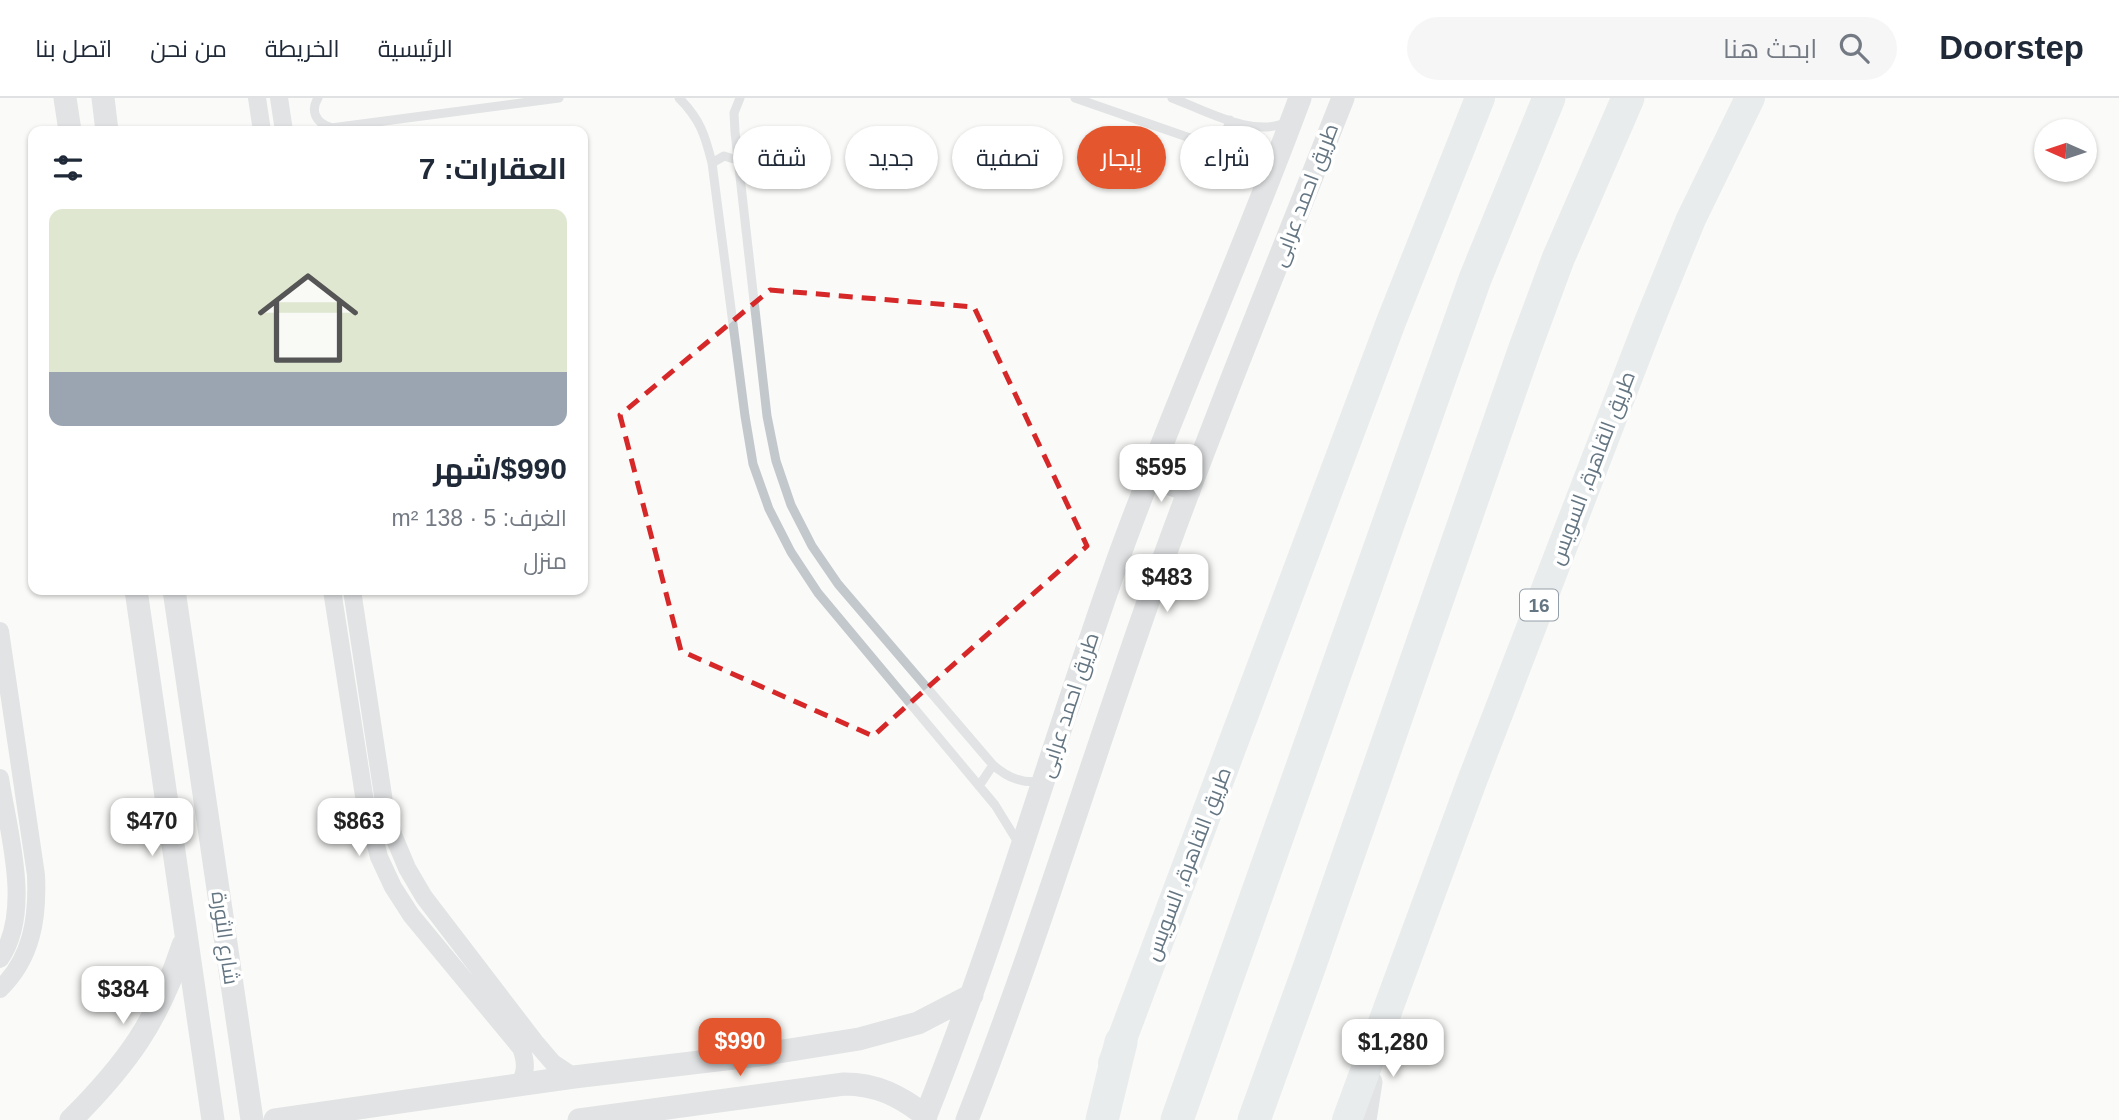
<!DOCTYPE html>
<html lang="ar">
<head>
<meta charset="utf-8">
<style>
	:root { --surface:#fff; --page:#f6f6f7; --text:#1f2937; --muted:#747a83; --line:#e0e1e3; --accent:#e4572e }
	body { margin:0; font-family:Helvetica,Cairo,sans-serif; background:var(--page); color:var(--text); direction:rtl; height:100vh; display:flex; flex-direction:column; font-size:26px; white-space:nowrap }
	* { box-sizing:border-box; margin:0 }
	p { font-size:23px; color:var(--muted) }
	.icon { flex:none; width:38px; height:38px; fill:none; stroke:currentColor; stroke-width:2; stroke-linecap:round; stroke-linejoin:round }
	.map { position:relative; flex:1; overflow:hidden; direction:ltr }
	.details { position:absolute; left:28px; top:28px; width:560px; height:469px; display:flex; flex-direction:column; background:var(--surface); border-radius:14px; box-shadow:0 2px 5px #0004; direction:rtl }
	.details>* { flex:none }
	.guide { position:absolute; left:609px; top:28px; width:665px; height:63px; direction:rtl; display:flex; gap:14px }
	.needle { width:46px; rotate:273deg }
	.buttons { position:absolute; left:2034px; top:21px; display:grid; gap:14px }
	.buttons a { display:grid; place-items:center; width:63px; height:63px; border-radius:50%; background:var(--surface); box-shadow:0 2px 5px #0004; font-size:35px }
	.price { position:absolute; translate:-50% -60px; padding:0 16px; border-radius:14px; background:#fff; color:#222; font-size:23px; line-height:46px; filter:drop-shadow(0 2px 4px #0008) }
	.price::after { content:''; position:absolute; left:50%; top:42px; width:21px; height:16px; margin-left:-10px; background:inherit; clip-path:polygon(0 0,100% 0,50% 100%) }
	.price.selected { background:var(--accent); color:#fff }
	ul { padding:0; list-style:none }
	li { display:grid; align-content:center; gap:14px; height:371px; padding:0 21px }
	li span { display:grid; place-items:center; height:217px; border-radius:14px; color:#555 }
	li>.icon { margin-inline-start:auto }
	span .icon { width:126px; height:126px; fill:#fffc; stroke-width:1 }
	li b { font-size:30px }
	h2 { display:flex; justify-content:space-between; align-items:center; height:84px; padding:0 21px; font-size:30px }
	.pill { padding:0 24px; border-radius:32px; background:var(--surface); box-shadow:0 2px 5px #0004; font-size:24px; line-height:63px }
	.pill.selected { background:var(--accent); color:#fff }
	header { display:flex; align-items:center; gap:42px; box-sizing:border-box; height:98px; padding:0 35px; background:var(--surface); border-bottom:2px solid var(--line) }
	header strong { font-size:33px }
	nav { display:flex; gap:38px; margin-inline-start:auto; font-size:24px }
	.search { width:490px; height:63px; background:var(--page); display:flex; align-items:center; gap:18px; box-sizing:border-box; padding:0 24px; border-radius:38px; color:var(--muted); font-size:26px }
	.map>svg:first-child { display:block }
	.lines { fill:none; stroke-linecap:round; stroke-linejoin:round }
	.service { stroke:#c3c8cc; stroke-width:9 }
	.minor { stroke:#c3c8cc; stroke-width:18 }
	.tertiary { stroke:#c3c8cc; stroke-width:23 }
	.trunk { stroke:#d6dbdf; stroke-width:30 }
	.motorway { stroke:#d6dbdf; stroke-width:33 }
	.marked { fill:none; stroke:#d62828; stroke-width:5; stroke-dasharray:14 9; stroke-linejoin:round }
	.labels { text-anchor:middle; stroke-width:7; stroke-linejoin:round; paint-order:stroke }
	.shield { fill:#fff; stroke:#939fa8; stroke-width:2 }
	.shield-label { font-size:19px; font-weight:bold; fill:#657683 }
	.street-label { font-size:21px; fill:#657683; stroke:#fff }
</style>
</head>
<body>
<header>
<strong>Doorstep</strong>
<div class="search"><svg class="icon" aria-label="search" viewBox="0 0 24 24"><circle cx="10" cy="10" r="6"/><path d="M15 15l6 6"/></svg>ابحث هنا</div>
<nav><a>الرئيسية</a><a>الخريطة</a><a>من نحن</a><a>اتصل بنا</a></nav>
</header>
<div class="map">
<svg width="2119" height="1022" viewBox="0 0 2119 1022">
	<rect width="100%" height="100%" fill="#fafaf8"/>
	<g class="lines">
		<path class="service" d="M318,0c-8,13 -2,25 12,29
			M679,0c21,21 26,37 33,65l33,253 8,48 16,45 22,43 27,41 177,212 24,39
			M740,0l-6,15 1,19 32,284 9,45 15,44 21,41 26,38 155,181c15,13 30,19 50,16
			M1075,0l164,57c13,6 21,13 25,26
			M1172,0c33,12 84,42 116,23
			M318,33l13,-3 228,-30
			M1221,50l9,-28
			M712,65l12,-7 13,4
			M979,688l14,-21"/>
		<path class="minor" d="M257,0l5,33
			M279,0l5,33
			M332,492l33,212 14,55 14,30 18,28 110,133c6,15 5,26 -3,39
			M352,492l32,212 10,35 13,31 17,29 111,145 18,21 21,14
			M0,533l36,244c2,43 -4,83 -36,114
			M0,680c8,53 33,133 0,181"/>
		<path class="tertiary" d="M65,0l5,33
			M103,0l4,33
			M1149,378l40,15
			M136,492l77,530
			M174,492l78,530
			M71,1022c56,-56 87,-99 112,-175
			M275,1022l299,-43 185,-22 100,-16 59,-16 54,-28
			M579,1022l265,-36c33,0 56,12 82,32
			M924,1022c75,-186 129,-380 197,-569 56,-153 123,-301 179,-453
			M967,1022c69,-175 123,-355 186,-532 59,-165 126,-327 190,-490
			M1365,1022l6,-38"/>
		<path class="trunk" d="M1113,965l278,-741 89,-224
			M1347,1022l125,-339 177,-459 42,-103 59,-121"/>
		<path class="motorway" d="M1102,1022l19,-78
			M1177,1022l298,-841 74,-181
			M1254,1022l55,-152 216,-620 33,-89 70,-161"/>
	</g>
	<path d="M0 0H2119V1022H0ZM770,192l204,17 113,239 -214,190 -192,-85 -61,-236z" fill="#fafaf8" fill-opacity=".55" fill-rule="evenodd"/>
	<path class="marked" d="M770,192l204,17 113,239 -214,190 -192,-85 -61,-236z"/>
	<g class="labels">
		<rect class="shield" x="1520" y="491.5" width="38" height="31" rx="5"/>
		<g class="shield-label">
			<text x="1539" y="514">16</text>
		</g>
		<g class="street-label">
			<text transform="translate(1305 97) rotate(-69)" y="7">طريق احمد عرابى</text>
			<text transform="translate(1592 370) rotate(-69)" y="7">طريق القاهرة, السويس</text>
			<text transform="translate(1069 607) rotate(-72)" y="7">طريق احمد عرابى</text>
			<text transform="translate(1188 766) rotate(-69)" y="7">طريق القاهرة, السويس</text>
			<text transform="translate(225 840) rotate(82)" y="7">شارع الثورة</text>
		</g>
	</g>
</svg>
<div class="buttons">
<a><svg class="needle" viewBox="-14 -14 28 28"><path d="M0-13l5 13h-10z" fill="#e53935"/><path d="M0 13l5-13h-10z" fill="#747a83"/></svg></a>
</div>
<b class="price" style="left:1161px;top:406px">$595</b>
<b class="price" style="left:1167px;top:516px">$483</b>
<b class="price" style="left:152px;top:760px">$470</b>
<b class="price" style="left:359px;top:760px">$863</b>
<b class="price" style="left:123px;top:928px">$384</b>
<b class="price selected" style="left:740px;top:980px">$990</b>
<b class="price" style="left:1393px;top:981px">$1,280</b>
<div class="guide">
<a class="pill">شراء</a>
<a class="pill selected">إيجار</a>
<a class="pill">تصفية</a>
<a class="pill">جديد</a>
<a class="pill">شقة</a>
</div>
<section class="details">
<h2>العقارات: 7<svg class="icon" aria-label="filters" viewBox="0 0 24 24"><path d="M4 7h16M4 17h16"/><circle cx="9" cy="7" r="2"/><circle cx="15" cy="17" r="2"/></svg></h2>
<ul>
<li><span style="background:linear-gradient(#dfe7d0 75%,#9aa5b1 0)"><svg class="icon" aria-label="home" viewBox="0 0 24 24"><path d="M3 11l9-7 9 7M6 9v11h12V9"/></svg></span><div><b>$990/شهر</b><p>الغرف: 5 · 138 m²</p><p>منزل</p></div></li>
</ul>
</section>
</div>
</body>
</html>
